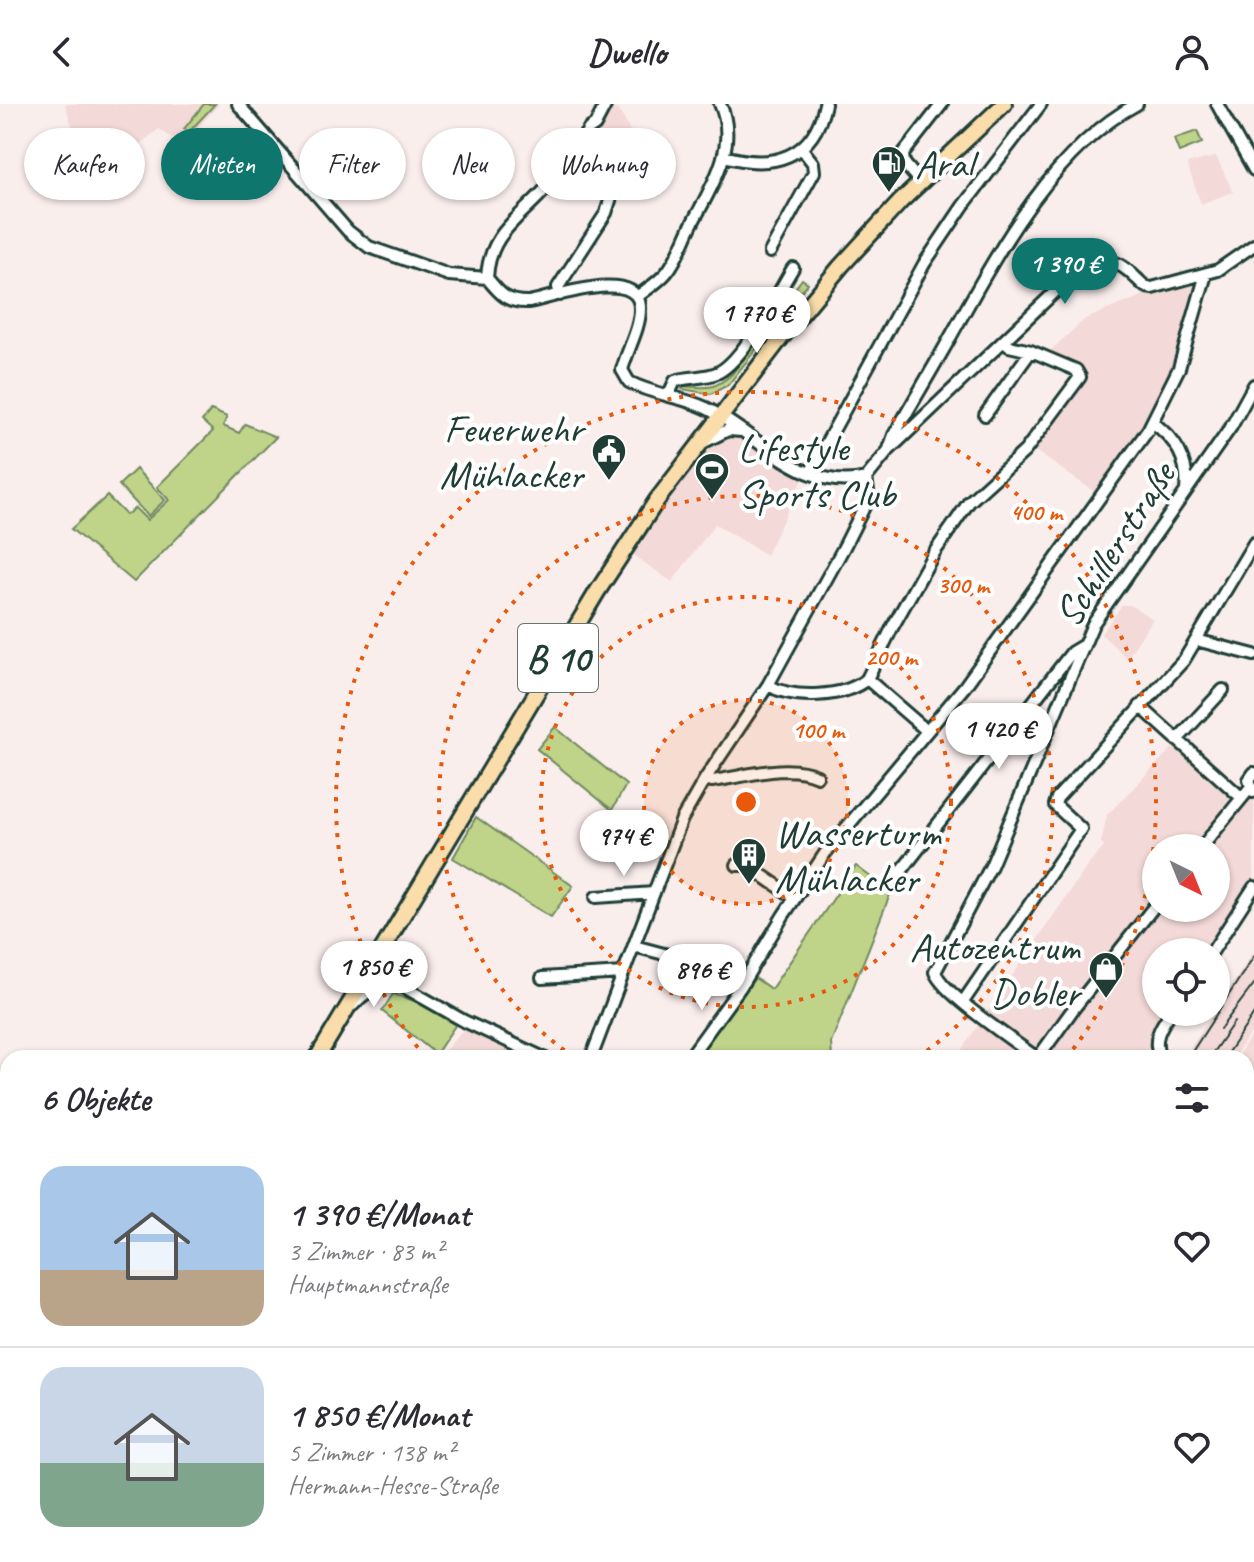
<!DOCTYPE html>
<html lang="de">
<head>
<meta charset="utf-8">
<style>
	:root { --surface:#fff; --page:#f7f7f7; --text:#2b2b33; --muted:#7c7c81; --line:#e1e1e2; --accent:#0f766e }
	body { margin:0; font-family:Caveat,sans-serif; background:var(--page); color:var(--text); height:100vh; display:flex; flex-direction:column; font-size:30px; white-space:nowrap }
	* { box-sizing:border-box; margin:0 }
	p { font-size:26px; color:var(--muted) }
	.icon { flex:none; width:44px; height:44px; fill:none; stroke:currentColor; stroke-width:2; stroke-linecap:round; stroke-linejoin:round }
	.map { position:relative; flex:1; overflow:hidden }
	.panel { position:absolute; left:0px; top:946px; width:1254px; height:512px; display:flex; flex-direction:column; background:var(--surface); border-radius:24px 24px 0 0; box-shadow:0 2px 6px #0004 }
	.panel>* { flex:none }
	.top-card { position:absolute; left:24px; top:24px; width:800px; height:72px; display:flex; gap:16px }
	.needle { width:52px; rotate:137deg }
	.buttons { position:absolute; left:1142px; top:730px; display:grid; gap:16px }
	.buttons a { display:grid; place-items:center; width:88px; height:88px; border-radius:50%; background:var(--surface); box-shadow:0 2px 6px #0004; font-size:40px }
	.price { position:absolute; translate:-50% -68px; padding:0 18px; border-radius:28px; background:#fff; color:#222; font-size:26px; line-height:52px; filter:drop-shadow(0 2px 4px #0008) }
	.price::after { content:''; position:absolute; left:50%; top:48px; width:24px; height:18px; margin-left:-12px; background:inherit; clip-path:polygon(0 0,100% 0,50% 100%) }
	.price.active { background:var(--accent); color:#fff }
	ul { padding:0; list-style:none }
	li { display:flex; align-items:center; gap:24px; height:200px; padding:0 40px }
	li+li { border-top:2px solid var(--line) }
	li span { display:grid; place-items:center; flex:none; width:224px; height:160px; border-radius:24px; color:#555 }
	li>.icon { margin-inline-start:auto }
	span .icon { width:96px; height:96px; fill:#fffc; stroke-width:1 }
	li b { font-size:34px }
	h2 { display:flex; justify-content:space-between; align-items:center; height:96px; padding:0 40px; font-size:34px }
	.tag { padding:0 28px; border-radius:36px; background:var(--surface); box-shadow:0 2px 6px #0004; font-size:28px; line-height:72px }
	.tag.active { background:var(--accent); color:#fff }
	header { display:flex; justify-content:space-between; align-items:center; height:104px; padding:0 40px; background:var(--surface); font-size:36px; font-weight:600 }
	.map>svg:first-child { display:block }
	.built { fill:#f3d9d7; fill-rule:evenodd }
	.green { fill:#bfd489; stroke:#6f885e; stroke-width:2 }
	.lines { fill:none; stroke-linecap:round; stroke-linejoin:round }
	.minor-casing { stroke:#1f3d34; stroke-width:16 }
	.major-casing { stroke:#1f3d34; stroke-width:20 }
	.minor { stroke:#fff; stroke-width:10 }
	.major { stroke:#faddab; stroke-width:14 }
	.rail { stroke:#1f3d34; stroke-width:2 }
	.ring { fill:none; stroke:#e8590c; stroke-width:4; stroke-dasharray:4 8 }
	.labels { text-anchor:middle; stroke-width:8; stroke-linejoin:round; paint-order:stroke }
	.shield { fill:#fff; stroke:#627771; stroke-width:2 }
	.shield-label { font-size:38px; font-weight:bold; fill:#1f3d34 }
	.poi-label { font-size:40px; fill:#1f3d34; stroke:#fff; text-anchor:start }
	.street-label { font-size:40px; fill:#1f3d34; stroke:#fff }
	.centre { fill:#e8590c; stroke:#fff; stroke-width:4 }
	.ring-label { font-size:24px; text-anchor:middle; font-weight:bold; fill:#e8590c; stroke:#fff; stroke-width:8; stroke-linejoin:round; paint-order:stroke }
</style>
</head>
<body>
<header><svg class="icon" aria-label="back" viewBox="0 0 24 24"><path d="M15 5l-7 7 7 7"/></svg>Dwello<svg class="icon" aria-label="person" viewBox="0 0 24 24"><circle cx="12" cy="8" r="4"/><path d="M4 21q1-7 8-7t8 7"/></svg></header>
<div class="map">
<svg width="1254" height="1458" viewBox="0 0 1254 1458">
	<rect width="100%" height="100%" fill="#faeeed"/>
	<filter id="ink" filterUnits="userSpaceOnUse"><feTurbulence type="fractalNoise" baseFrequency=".0125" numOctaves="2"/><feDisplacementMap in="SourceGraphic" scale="16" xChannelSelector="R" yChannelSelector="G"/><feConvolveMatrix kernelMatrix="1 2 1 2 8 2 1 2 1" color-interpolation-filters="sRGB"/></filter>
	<g filter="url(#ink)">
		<path class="built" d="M65,0h154l-26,29 -17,8 -17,-12 -68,53z
			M618,5l17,30 -12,26 -37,-19 24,-36z
			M1216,52l17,36 -32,12 -14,-40z
			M1198,176l-28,95 -29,53 -45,65 -65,-45 53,-70 1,-6 -3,-4 -33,-16 36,-33 69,-28z
			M728,319l78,50 -40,82 -51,-31 -43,58 -43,-30 38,-54z
			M1122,501h8l23,14 -26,39 -26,-24z
			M1182,634l54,53 18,7v83l-48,71h-50v60h4l-15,46h-189l132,-193 16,-18 -3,-4 6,-28zM1156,744h60v60h-60z
			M1254,847v77l-21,30h-49z
			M468,925l57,29h-86l22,-26z
			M1254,928v91l-8,-5v-60h-10z
			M1246,1032l8,6v89l-8,-7z
			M1246,1199l8,1v114l-8,61z
			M38,1450h59l12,8h-76z
			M587,1450h392l-3,8h-392z"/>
		<path class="green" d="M204,0h11l-26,28 -5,-3z
			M1197,27l5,12 -23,9 -5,-13z
			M802,175l6,4 -80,102 -17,9 -29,-5 2,-3c23,2 30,4 48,-12z
			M211,306l16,7 -4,9 16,7 6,-9 31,13 -142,145 -63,-53 36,-33 19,19 9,-7 12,12 22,-20 -12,-13 56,-56 -11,-10z
			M136,365l29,31 -17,16 -29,-31z
			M555,623l71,58 -14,25 -75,-61z
			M476,713l97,69 -22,31 -98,-59z
			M856,762l35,26 -60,151 1,15h-135l58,-80 16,11z
			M393,890l25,8 38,22 -20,30 -54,-43z
			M262,1450h325l-3,8h-329z"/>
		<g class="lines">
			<g class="minor-casing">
				<path id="minor" d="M238,0l110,127 21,16 80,28 38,3c13,16 20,25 42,24 25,-5 112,-36 111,7 0,20 -13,41 -18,61l7,12c24,13 52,14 77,26 51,25 97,86 160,70l22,-27 191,-182c23,-13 39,-10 57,9 6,5 7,9 16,10l66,-18 36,-25
					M1217,0l37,66
					M724,52c49,14 90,2 101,-52
					M920,78l-16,-19 -1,-9 39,-50
					M770,148l44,-80 -1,-9 -11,-14
					M487,174c2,-46 34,-60 61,-92 16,-18 28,-38 41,-57l6,-4 11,-21
					M560,191l-2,-8 48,-74 8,-25
					M638,192c9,-7 21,-14 29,-24 12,-15 17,-33 26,-50 19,-36 46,-77 27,-118
					M668,292l7,-15c15,-5 30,-2 44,-9 26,-14 58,-78 74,-104
					M985,311l46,-64
					M1152,318c24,17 37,38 34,69
					M706,337l22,-11 14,1
					M889,345l5,-14c17,-30 35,-60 52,-90 47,-84 103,-194 191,-241
					M810,369l114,-209 39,-58 78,-102
					M1196,536l58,-97
					M867,575l26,-53 41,-73 35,-51 56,-51 55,-74 -4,-7 -45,-19 -22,-5 -5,-4
					M768,581c25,15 76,13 99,-6l60,52
					M1140,602l102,92
					M1177,636l46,-50
					M705,675l7,2c32,-4 75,-19 105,-5
					M1253,688l-4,-12 5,-7
					M1201,744l49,-60
					M737,761h10l47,32
					M899,770l173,-222 10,-6
					M596,793l58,-4
					M634,842l45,12 7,-1
					M1212,848l42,-65
					M372,865l92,52 80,37
					M542,874l81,-5
					M963,898l118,-173 -26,-24 2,-7 127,-138 12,-20 58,15
					M353,901c12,-13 27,-23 45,-19
					M591,954l91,-239 23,-40 63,-94 76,-138 25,-50 -3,-19
					M689,954l52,-72 42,-70 43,-64 139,-166 183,-256 31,-62 27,-94
					M1037,954c-23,-17 -94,-64 -102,-86l56,-106 102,-242 138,-197 23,-42
					M1038,954l33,-46 85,-108
					M1160,954c-8,-18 0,-31 11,-46
					M1246,1022l8,5
					M1246,1126l8,7
					M1246,1436l8,-55
					M644,1458l4,-8
					M764,1458l4,-8
					M1153,1458l9,-8
					M1243,1458l1,-8"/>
			</g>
			<g class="major-casing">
				<path id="major" d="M317,954l280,-466 60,-92 124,-162 60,-72 60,-65 103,-97
					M15,1458l4,-8"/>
			</g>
			<use href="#minor" class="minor"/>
			<use href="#major" class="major"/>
			<path class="rail" d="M1220,925l34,-45
				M1188,954l66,-102
				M1209,954l25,-36
				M1224,954l30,-44
				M967,1458l4,-8
				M985,1458l4,-8"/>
		</g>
	</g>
	<circle cx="746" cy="698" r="102" fill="#e8590c" fill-opacity=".12"/>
	<g class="ring">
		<circle cx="746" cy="698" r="102"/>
		<circle cx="746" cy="698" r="205"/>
		<path d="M574 953A307 307 0 1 1 918 953"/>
		<path d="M425 953A410 410 0 1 1 1067 953"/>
	</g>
	<defs>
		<g id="fuel-pin" transform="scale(1.8)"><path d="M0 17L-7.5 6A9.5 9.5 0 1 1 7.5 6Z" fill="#1f3d34" stroke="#fff"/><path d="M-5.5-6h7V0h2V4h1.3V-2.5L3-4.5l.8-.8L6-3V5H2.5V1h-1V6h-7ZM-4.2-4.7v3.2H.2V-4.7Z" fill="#fff"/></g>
		<g id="civic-pin" transform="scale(1.8)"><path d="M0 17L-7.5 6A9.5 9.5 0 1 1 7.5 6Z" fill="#1f3d34" stroke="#fff"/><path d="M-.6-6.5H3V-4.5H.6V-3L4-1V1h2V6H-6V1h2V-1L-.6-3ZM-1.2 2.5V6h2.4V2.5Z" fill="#fff"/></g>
		<g id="stadium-pin" transform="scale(1.8)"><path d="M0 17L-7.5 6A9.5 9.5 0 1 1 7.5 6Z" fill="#1f3d34" stroke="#fff"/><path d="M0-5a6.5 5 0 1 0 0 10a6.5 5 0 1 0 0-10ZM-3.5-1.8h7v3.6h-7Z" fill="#fff"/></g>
		<g id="building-pin" transform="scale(1.8)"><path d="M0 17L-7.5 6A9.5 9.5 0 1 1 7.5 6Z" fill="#1f3d34" stroke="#fff"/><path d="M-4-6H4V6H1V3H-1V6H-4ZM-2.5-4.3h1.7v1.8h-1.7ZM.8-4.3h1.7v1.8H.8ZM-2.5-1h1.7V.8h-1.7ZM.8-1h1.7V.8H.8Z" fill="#fff"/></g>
		<g id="shop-pin" transform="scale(1.8)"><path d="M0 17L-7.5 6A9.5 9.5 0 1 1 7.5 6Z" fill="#1f3d34" stroke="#fff"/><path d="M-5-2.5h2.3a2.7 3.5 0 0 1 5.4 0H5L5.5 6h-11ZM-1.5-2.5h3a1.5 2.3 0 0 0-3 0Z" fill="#fff"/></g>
	</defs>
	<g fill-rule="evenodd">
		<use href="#fuel-pin" x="889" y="59"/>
		<use href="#civic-pin" x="609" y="347"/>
		<use href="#stadium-pin" x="712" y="366"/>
		<use href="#building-pin" x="749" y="751"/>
		<use href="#shop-pin" x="1106" y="865"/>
	</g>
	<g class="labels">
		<rect class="shield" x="518" y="520" width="80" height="68" rx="6"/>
		<g class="shield-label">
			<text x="558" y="567">B 10</text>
		</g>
		<g class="poi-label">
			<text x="915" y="73">Aral</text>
			<text x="583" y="338" text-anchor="end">Feuerwehr<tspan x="583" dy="46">Mühlacker</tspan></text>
			<text x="738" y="357">Lifestyle<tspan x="738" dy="46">Sports Club</tspan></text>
			<text x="775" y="742">Wasserturm<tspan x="775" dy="46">Mühlacker</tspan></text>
			<text x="1080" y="856" text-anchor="end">Autozentrum<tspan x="1080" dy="46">Dobler</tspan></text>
		</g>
		<g class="street-label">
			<text transform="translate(1114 440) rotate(-57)" y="14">Schillerstraße</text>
		</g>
	</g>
	<circle cx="746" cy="698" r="12" class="centre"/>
	<g class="ring-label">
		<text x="1036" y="416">400 m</text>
		<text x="963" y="489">300 m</text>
		<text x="891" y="561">200 m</text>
		<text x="818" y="634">100 m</text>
	</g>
</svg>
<div class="buttons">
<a><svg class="needle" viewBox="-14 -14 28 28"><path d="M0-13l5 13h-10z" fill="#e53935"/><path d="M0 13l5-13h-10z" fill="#7c7c81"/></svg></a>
<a><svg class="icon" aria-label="locate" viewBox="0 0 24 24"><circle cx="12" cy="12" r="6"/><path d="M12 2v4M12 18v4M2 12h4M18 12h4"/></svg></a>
</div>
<b class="price active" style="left:1065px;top:202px">1 390 €</b>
<b class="price" style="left:757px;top:251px">1 770 €</b>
<b class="price" style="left:999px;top:667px">1 420 €</b>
<b class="price" style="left:624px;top:774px">974 €</b>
<b class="price" style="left:374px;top:905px">1 850 €</b>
<b class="price" style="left:702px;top:908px">896 €</b>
<div class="top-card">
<a class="tag">Kaufen</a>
<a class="tag active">Mieten</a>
<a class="tag">Filter</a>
<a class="tag">Neu</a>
<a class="tag">Wohnung</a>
</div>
<section class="panel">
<h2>6 Objekte<svg class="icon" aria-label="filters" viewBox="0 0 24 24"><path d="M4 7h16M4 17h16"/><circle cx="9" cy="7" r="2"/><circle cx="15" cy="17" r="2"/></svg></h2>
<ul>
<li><span style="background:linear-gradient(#a9c7e8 65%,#b9a48a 0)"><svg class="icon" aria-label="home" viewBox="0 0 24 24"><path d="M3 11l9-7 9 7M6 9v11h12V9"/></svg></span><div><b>1 390 €/Monat</b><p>3 Zimmer · 83 m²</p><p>Hauptmannstraße</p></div><svg class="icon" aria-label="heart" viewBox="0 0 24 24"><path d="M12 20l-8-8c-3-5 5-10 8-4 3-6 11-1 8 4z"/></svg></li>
<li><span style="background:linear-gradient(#c9d6e8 60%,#7fa58c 0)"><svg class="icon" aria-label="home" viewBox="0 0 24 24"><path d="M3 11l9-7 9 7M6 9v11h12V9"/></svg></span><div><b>1 850 €/Monat</b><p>5 Zimmer · 138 m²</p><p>Hermann-Hesse-Straße</p></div><svg class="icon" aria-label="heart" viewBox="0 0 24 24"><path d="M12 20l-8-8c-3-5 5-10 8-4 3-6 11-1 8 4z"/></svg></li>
</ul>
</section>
</div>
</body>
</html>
